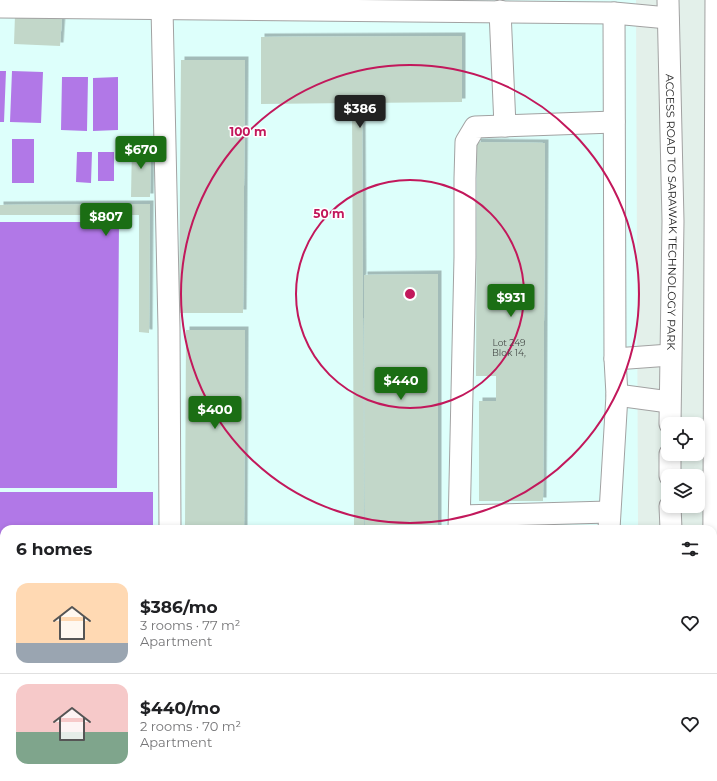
<!DOCTYPE html>
<html lang="en">
<head>
<meta charset="utf-8">
<style>
	:root { --surface:#fff; --page:#f2f2f2; --text:#202124; --muted:#757577; --line:#e0e0e0; --accent:#1b6e14 }
	body { margin:0; font-family:Montserrat,sans-serif; background:var(--page); color:var(--text); height:100vh; display:flex; flex-direction:column; font-size:15px; white-space:nowrap }
	* { box-sizing:border-box; margin:0 }
	p { font-size:13px; color:var(--muted) }
	.icon { flex:none; width:22px; height:22px; fill:none; stroke:currentColor; stroke-width:2; stroke-linecap:round; stroke-linejoin:round }
	.map { position:relative; flex:1; overflow:hidden }
	.sheet { position:absolute; left:0px; top:525px; width:717px; height:256px; display:flex; flex-direction:column; background:var(--surface); border-radius:12px 12px 0 0; box-shadow:0 2px 6px #0003 }
	.sheet>* { flex:none }
	.controls { position:absolute; left:661px; top:417px; display:grid; gap:8px }
	.controls a { display:grid; place-items:center; width:44px; height:44px; border-radius:8px; background:var(--surface); box-shadow:0 2px 6px #0003; font-size:20px }
	.price { position:absolute; translate:-50% -34px; padding:0 9px; border-radius:4px; background:var(--accent); color:#fff; font-size:13px; line-height:26px; filter:drop-shadow(0 1px 2px #0008) }
	.price::after { content:''; position:absolute; left:50%; top:24px; width:12px; height:9px; margin-left:-6px; background:inherit; clip-path:polygon(0 0,100% 0,50% 100%) }
	.price.on { background:#222; color:#fff }
	ul { padding:0; list-style:none }
	li { display:flex; align-items:center; gap:12px; height:100px; padding:0 16px }
	li+li { border-top:1px solid var(--line) }
	li span { display:grid; place-items:center; flex:none; width:112px; height:80px; border-radius:12px; color:#555 }
	li>.icon { margin-inline-start:auto }
	span .icon { width:48px; height:48px; fill:#fffc; stroke-width:1 }
	li b { font-size:17px }
	h2 { display:flex; justify-content:space-between; align-items:center; height:48px; padding:0 16px; font-size:17px }
	.map>svg:first-child { display:block }
	.education { fill:#ddfffb }
	.grass { fill:#a3d0ef }
	.forest { fill:#93add3 }
	.pitch { fill:#b178e7 }
	.parking { fill:#eaeaea }
	.building { fill:#c2d7c9; filter:url(#shadow) }
	.lines { fill:none; stroke-linecap:round; stroke-linejoin:round }
	.minor-casing { stroke:#a2a2a2; stroke-width:23 }
	.minor { stroke:#fff; stroke-width:21 }
	.ring { fill:none; stroke:#c2185b; stroke-width:2 }
	.labels { text-anchor:middle; stroke-width:3; stroke-linejoin:round; paint-order:stroke }
	.number-label { font-size:9px; fill:#474c49 }
	.street-label { font-size:11px; fill:#1e1e1e; stroke:#fff }
	.centre { fill:#c2185b; stroke:#fff; stroke-width:2 }
	.ring-label { font-size:12px; text-anchor:middle; font-weight:bold; fill:#c2185b; stroke:#fff; stroke-width:3; stroke-linejoin:round; paint-order:stroke }
</style>
</head>
<body>
<div class="map">
<svg width="717" height="781" viewBox="0 0 717 781">
	<defs>
		<filter id="shadow"><feDropShadow dx="3.5" dy="-3.5" stdDeviation="0" flood-color="#0004"/></filter>
	</defs>
	<rect width="100%" height="100%" fill="#e3f0ea"/>
	<path class="education" d="M0,0h636l2,529h-634v135l-4,1z"/>
	<path class="grass" d="M78,777h122v4h-123z
		M332,777h168l3,4h-171z
		M572,777h63v4h-66z"/>
	<path class="forest" d="M4,664v113h74l-1,4h-77v-116z"/>
	<path class="pitch" d="M0,71h6l-2,51h-4z
		M12,71l31,1 -2,51 -31,-1z
		M62,77h26l-1,54 -26,-1z
		M118,77v53l-25,1v-53z
		M12,139h22v44h-22z
		M77,152h15l-1,31 -15,-1z
		M98,152h16v29h-16z
		M0,222h119l-2,266h-117z
		M0,492h153v37h-149v106h-4z"/>
	<path class="parking" d="M200,777h132v4h-132z"/>
	<path class="building" d="M15,15l47,2 -2,29 -46,-2z
		M462,36v66l-100,1 2,426h-10l-2,-426 -91,1v-67z
		M181,60h64l-2,253h-64z
		M477,142l68,1 -2,358h-64v-100h17v-25h-20z
		M132,144h19l-1,53h-19z
		M150,204l-1,129 -10,-1v-117h-139v-10z
		M438,274v255h-73l-1,-254z
		M186,330h59l-1,199h-59z
		M485,519h63v10h-63z"/>
	<g class="lines">
		<g class="minor-casing">
			<g id="minor">
				<path id="s1" d="M668,0l5,221 -3,203"/>
				<path d="M0,7l614,6 54,5"/>
				<path d="M162,8l7,320 1,201"/>
				<path d="M500,11l5,115"/>
				<path d="M615,359l55,-4"/>
				<path d="M617,395l52,7"/>
				<path d="M670,454v22"/>
				<path d="M670,506l1,23"/>
				<path d="M460,516l149,-4"/>
				<path d="M459,529l6,-272v-79l1,-36 9,-15 139,-5"/>
				<path d="M609,529l8,-134 -2,-36 -1,-346"/>
				<path d="M713,744l3,-744"/>
				<path d="M673,777v4"/>
				<path d="M713,781v-4"/>
			</g>
		</g>
		<use href="#minor" class="minor"/>
	</g>
	<g class="ring">
		<circle cx="410" cy="294" r="114"/>
		<circle cx="410" cy="294" r="229"/>
	</g>
	<g class="labels">
		<g class="number-label">
			<text x="509" y="346">Lot 249<tspan x="509" dy="10">Blok 14,</tspan></text>
		</g>
		<g class="street-label">
			<text dy="4" stroke="none"><textPath href="#s1" startOffset="212">ACCESS ROAD TO SARAWAK TECHNOLOGY PARK</textPath></text>
		</g>
	</g>
	<circle cx="410" cy="294" r="6" class="centre"/>
	<g class="ring-label">
		<text x="248" y="136">100 m</text>
		<text x="329" y="218">50 m</text>
	</g>
</svg>
<div class="controls">
<a><svg class="icon" aria-label="locate" viewBox="0 0 24 24"><circle cx="12" cy="12" r="6"/><path d="M12 2v4M12 18v4M2 12h4M18 12h4"/></svg></a>
<a><svg class="icon" aria-label="layers" viewBox="0 0 24 24"><path d="M12 4l9 5-9 5-9-5zM3 14l9 5 9-5"/></svg></a>
</div>
<b class="price on" style="left:360px;top:129px">$386</b>
<b class="price" style="left:141px;top:170px">$670</b>
<b class="price" style="left:106px;top:237px">$807</b>
<b class="price" style="left:511px;top:318px">$931</b>
<b class="price" style="left:401px;top:401px">$440</b>
<b class="price" style="left:215px;top:430px">$400</b>
<section class="sheet">
<h2>6 homes<svg class="icon" aria-label="filters" viewBox="0 0 24 24"><path d="M4 7h16M4 17h16"/><circle cx="9" cy="7" r="2"/><circle cx="15" cy="17" r="2"/></svg></h2>
<ul>
<li><span style="background:linear-gradient(#ffd9b3 75%,#9aa5b1 0)"><svg class="icon" aria-label="home" viewBox="0 0 24 24"><path d="M3 11l9-7 9 7M6 9v11h12V9"/></svg></span><div><b>$386/mo</b><p>3 rooms · 77 m²</p><p>Apartment</p></div><svg class="icon" aria-label="heart" viewBox="0 0 24 24"><path d="M12 20l-8-8c-3-5 5-10 8-4 3-6 11-1 8 4z"/></svg></li>
<li><span style="background:linear-gradient(#f6c9c9 60%,#7fa58c 0)"><svg class="icon" aria-label="home" viewBox="0 0 24 24"><path d="M3 11l9-7 9 7M6 9v11h12V9"/></svg></span><div><b>$440/mo</b><p>2 rooms · 70 m²</p><p>Apartment</p></div><svg class="icon" aria-label="heart" viewBox="0 0 24 24"><path d="M12 20l-8-8c-3-5 5-10 8-4 3-6 11-1 8 4z"/></svg></li>
</ul>
</section>
</div>
</body>
</html>
